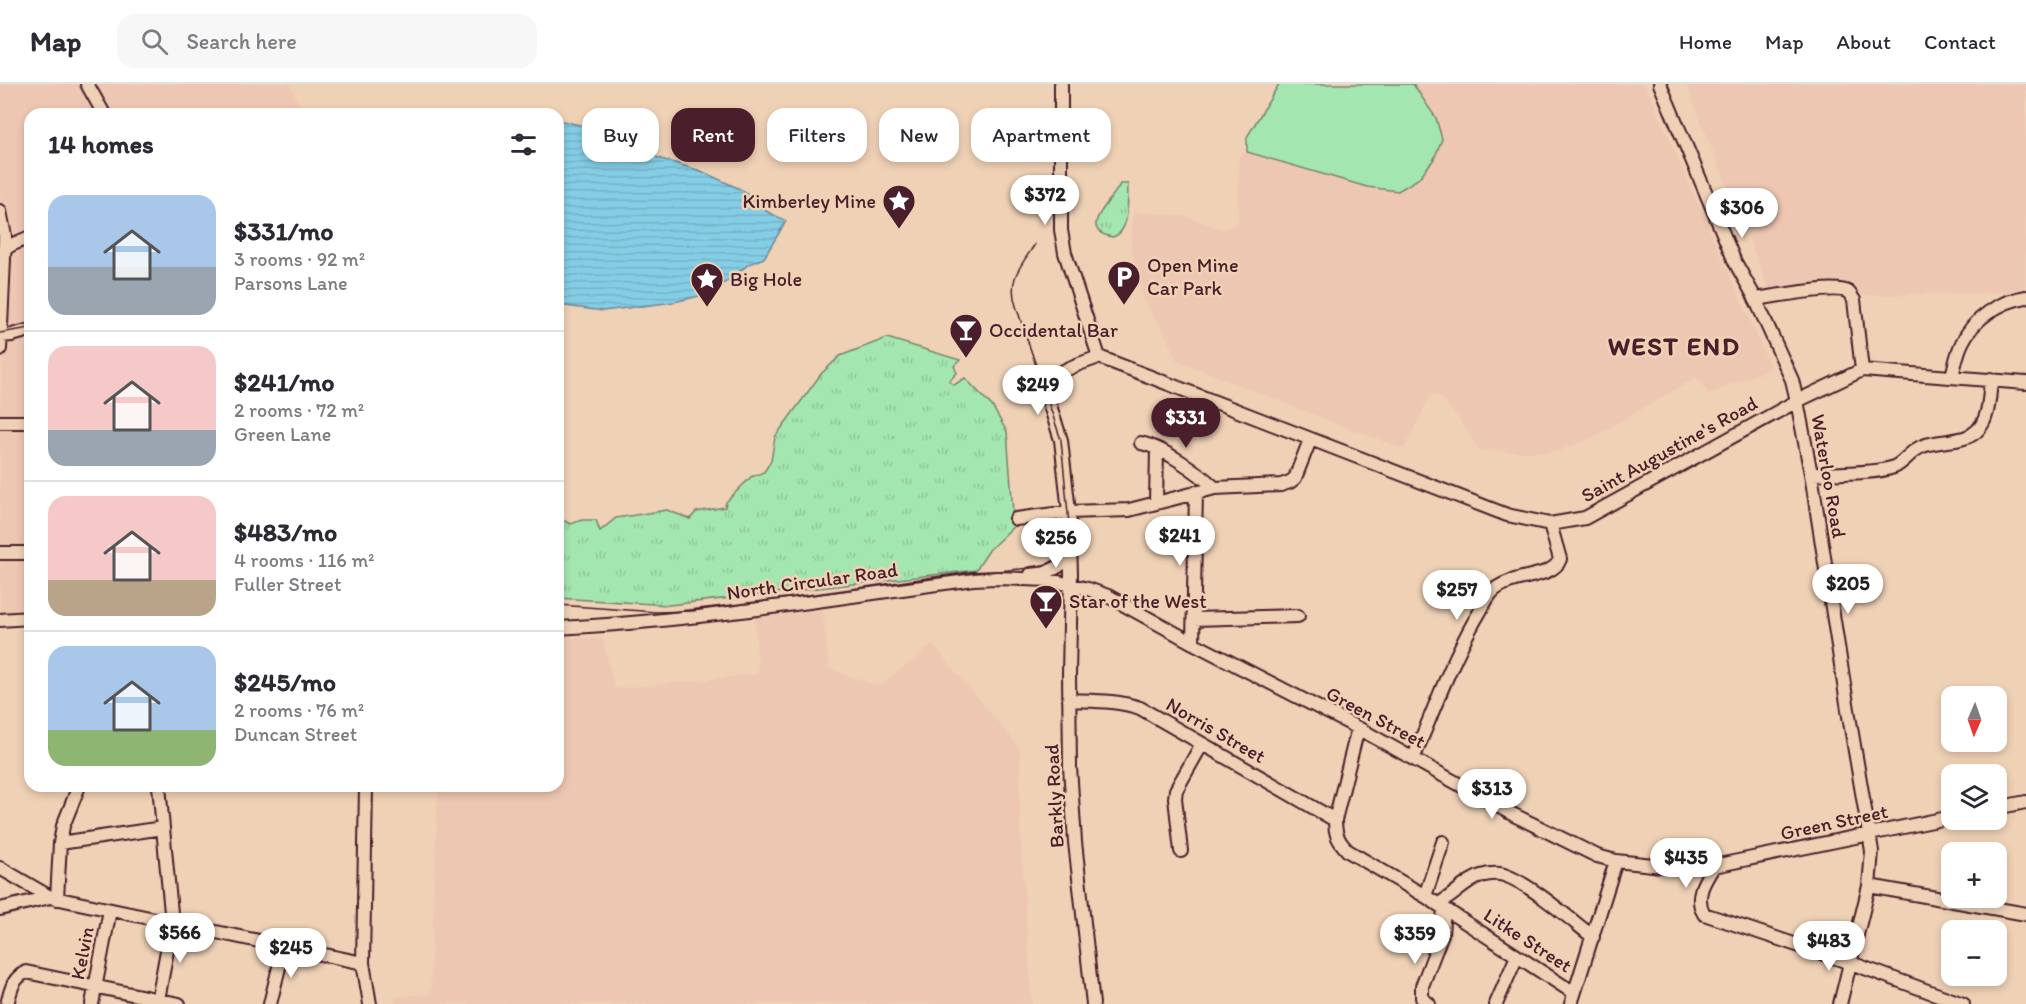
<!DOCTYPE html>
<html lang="en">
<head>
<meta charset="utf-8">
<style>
	:root { --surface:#fff; --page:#f7f7f7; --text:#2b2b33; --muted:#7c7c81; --line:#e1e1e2; --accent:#4a1f2b }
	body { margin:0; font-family:Itim,sans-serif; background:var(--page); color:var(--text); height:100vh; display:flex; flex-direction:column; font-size:22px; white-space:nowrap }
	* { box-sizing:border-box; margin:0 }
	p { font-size:20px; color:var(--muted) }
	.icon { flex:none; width:33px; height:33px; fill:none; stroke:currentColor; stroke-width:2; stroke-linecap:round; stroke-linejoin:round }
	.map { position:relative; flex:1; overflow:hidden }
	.drawer { position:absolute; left:24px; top:24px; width:540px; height:684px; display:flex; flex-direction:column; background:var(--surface); border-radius:18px; box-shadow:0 3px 9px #0003 }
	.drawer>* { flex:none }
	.banner { position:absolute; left:582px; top:24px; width:570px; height:54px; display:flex; gap:12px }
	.needle { width:39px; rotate:182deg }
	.tools { position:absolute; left:1941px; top:602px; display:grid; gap:12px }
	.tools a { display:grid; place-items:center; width:66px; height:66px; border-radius:12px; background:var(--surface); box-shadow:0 3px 9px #0003; font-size:30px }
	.price { position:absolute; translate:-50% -51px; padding:0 14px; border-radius:21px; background:#fff; color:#222; font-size:20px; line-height:39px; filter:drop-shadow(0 2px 3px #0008) }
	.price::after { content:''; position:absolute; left:50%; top:36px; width:18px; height:14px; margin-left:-9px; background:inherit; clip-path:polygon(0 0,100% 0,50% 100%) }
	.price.current { background:var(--accent); color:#fff }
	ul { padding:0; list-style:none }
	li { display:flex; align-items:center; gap:18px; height:150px; padding:0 24px }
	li+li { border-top:2px solid var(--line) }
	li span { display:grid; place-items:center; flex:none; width:168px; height:120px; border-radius:18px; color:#555 }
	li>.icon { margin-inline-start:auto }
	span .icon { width:72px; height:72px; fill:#fffc; stroke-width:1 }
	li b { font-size:26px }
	h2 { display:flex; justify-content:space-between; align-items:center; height:72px; padding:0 24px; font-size:26px }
	.tag { padding:0 21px; border-radius:18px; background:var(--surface); box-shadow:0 3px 9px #0003; font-size:21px; line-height:54px }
	.tag.current { background:var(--accent); color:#fff }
	header { display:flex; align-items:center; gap:36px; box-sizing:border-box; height:84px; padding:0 30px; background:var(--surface); border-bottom:2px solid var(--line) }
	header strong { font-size:28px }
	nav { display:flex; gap:33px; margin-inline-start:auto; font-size:21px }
	.search { width:420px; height:54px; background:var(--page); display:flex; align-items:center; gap:15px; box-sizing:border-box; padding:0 21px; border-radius:18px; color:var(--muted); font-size:22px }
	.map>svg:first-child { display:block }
	.built { fill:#eec7b3 }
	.grass { fill:url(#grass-tufts); stroke:#77826e; stroke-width:1.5 }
	.park { fill:#a4e6b0; stroke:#77826e; stroke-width:1.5 }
	.water { fill:url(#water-rules); stroke:#6d889b; stroke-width:1.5 }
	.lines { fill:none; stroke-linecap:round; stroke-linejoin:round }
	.minor-casing { stroke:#4a1f2b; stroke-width:16 }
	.minor { stroke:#efd1b5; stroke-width:12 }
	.tram { stroke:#4a1f2b; stroke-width:1.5 }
	.labels { text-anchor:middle; stroke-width:5; stroke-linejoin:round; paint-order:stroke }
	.poi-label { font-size:20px; fill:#4a1f2b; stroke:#efd1b5; text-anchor:start }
	.street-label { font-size:20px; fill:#4a1f2b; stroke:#efd1b5 }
	.district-label { font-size:26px; font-weight:bold; letter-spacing:1.5px; fill:#4a1f2b; stroke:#efd1b5 }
</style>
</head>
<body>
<header>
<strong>Map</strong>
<div class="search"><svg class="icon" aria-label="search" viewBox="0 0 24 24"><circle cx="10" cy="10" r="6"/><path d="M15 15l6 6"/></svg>Search here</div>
<nav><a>Home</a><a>Map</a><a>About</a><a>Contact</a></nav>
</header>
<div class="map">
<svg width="2026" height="920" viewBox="0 0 2026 920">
	<defs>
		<pattern id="grass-tufts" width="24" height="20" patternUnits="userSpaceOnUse" patternTransform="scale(1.5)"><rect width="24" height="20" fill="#a4e6b0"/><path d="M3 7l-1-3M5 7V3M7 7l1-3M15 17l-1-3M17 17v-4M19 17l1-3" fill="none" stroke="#8fc598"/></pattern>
		<pattern id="water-rules" width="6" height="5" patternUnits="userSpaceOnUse" patternTransform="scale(1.5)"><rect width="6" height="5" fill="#84cee5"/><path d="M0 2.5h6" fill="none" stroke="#74b0c5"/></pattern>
	</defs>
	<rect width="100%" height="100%" fill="#efd1b5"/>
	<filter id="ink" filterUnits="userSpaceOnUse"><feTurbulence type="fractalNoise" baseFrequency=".0167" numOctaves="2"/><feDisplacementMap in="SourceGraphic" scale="12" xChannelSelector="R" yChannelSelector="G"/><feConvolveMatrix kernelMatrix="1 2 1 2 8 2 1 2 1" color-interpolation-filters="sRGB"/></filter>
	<g filter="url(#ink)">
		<path class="built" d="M0,0h290l13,30h-273v496l-30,3v-210l5,-68 3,-107 -8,-30z
			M1413,0h232l126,284 -62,26 -12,-17 -107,62 -34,13h-44l-33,-2 -16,-25 -23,-29 -9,-2 -27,55 -85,-32 -142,-57 -12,-26 -21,-32 -13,-54 2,-37 55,6 36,13 14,-7 1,-67 8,-4 120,35 31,4 31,-86z
			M1686,0h340v208l-254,5z
			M823,526l6,59 50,17 54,-41 87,103v82l12,174h-636l-1,-7 35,-3 8,-208h120v-149l44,1 13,51 143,-15 -3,-56z"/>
		<path class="grass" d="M1120,100h8c-1,17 3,47 -15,53 -39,-7 0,-36 7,-53z
			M887,254l73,22 -6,6 3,7 -8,8 5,4 11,-7 27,28 15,26 7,94 -24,23 -14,21 -307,35 -111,-7v-80l13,6 11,-4h14l4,11 16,-13 51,-8 23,9 6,-7 29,-5 1,-5 25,-25 13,-5 7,-11 4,-24 46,-63 19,-18z"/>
		<path class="park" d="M1279,0h134l23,34 6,21 -8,20 -16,20 -20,12 -31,-4 -120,-35v-15z"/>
		<path class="water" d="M558,36l70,16 30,22 43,13 41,19 24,21 20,10 -22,37 -15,6 -23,18 -27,14 -25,6 -71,9 -45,-6z"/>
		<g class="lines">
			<g class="minor-casing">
				<path id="minor" d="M87,0l17,30
					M1061,0v146l4,23 34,104
					M1660,0l75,178 19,34 38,84 5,21 14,73 38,242 23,135 -3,35 -29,118
					M0,127l5,25 -5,113
					M1,168l10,-7 19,-8
					M1755,215c17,-2 81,-15 93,-7 3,2 4,6 6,8l8,70
					M1,252l11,-1 18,-5
					M1099,273l408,158 43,9 35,-6 212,-117 65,-31 164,13
					M1952,292c3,-11 5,-23 10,-33 11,-24 38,-42 64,-46
					M0,338h30
					M1141,359c23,5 57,29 74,45
					M1811,390c20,-1 65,0 83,-7 11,-5 17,-17 29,-21 13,-5 28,-4 41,-8 26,-7 25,-38 27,-59
					M1156,418l1,-53
					M1016,435l53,-7 60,-2 86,-22 66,-3 9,-3 5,-4 15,-38
					M0,469h30
					M1031,490c19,-2 29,-5 40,-21
					M1194,535l104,-3
					M0,536l30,-2
					M558,544c139,-7 277,-30 415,-49l24,-1 53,2 38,9 20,7 85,47 165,85 156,87 83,41 19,5 46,5h52l238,-49
					M1193,559l3,-151
					M1069,616c25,1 48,0 71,8l195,112
					M1358,644l-23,92c0,14 3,21 13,31l77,45 149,97
					M1413,675c20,-47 37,-95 62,-139 6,-9 10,-20 17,-28 18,-19 61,-12 68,-33l-10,-35
					M366,702l-3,177 7,41
					M1996,724l30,-6
					M60,759l103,-15
					M1181,767l-6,-53 1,-8 26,-46
					M1714,782c-10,15 -20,31 -10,48l147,49 112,41
					M0,784l50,29 313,66
					M1869,802l157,28
					M1425,812l18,-54
					M57,815l3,-56 3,-17 16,-40
					M1438,820c15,-7 27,-23 43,-28 7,-2 16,-3 23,-1 25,8 66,44 89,62
					M0,825l50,-12
					M158,916l14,-77 -13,-137
					M7,920c4,-14 5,-25 19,-32l153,32
					M92,920l18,-94
					M270,920l14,-57
					M1093,920l-18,-162 -5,-75 -1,-93 2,-100 -2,-62 -8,-72 -14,-44c0,-25 33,-32 52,-39
					M1429,920l-7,-6v-12l20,-52 2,-26
					M1496,920l21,-48
					M1571,920l45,-143"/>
			</g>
			<use href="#minor" class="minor"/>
			<path class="tram" d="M0,249l30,-5
				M558,521l98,7 36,-1 284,-38 66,-6 19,-9 7,-13 1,-21 -8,-84 -45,-134c-9,-27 5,-40 19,-62"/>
		</g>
	</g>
	<defs>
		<g id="sight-pin" transform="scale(1.725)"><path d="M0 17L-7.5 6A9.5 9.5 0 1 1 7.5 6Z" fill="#4a1f2b" stroke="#efd1b5"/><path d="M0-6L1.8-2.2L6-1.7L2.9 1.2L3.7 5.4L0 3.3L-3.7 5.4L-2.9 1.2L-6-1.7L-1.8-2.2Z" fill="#fff"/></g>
		<g id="parking-pin" transform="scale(1.725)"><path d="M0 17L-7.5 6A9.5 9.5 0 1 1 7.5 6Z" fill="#4a1f2b" stroke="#efd1b5"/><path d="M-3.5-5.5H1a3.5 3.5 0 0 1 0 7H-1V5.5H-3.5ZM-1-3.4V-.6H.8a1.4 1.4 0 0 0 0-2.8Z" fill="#fff"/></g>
		<g id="bar-pin" transform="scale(1.725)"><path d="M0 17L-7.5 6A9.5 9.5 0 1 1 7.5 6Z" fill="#4a1f2b" stroke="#efd1b5"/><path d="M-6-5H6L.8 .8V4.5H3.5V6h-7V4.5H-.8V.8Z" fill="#fff"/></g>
	</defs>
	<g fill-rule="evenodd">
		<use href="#sight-pin" x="899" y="117"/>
		<use href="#parking-pin" x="1124" y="193"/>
		<use href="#sight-pin" x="707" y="195"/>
		<use href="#bar-pin" x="966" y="246"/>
		<use href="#bar-pin" x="1046" y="517"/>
	</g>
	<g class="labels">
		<g class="poi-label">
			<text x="876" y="124" text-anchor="end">Kimberley Mine</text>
			<text x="1147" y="188">Open Mine<tspan x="1147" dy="23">Car Park</tspan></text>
			<text x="730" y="202">Big Hole</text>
			<text x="989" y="253">Occidental Bar</text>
			<text x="1069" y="524">Star of the West</text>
		</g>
		<g class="street-label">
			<text transform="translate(1669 365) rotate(-29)" y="7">Saint Augustine's Road</text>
			<text transform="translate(1829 392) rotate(80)" y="7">Waterloo Road</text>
			<text transform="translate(812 497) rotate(-8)" y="7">North Circular Road</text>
			<text transform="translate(1376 633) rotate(28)" y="7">Green Street</text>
			<text transform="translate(1216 646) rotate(30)" y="7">Norris Street</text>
			<text transform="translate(1054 712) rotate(-93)" y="7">Barkly Road</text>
			<text transform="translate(1834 738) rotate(-12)" y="7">Green Street</text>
			<text transform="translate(1528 856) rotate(33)" y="7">Litke Street</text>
			<text transform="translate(82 869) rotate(-79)" y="7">Kelvin</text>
		</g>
		<g class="district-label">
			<text x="1674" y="271">WEST END</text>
		</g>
	</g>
</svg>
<div class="tools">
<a><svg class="needle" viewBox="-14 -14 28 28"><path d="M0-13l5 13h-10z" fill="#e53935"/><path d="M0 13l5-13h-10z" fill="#7c7c81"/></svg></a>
<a><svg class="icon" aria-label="layers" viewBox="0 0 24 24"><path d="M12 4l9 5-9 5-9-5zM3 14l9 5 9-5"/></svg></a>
<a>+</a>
<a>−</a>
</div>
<b class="price" style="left:1045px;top:142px">$372</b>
<b class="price" style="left:1742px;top:155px">$306</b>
<b class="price" style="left:1038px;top:332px">$249</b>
<b class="price current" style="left:1186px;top:365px">$331</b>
<b class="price" style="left:1180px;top:483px">$241</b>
<b class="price" style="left:1056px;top:485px">$256</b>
<b class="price" style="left:1848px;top:531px">$205</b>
<b class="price" style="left:1457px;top:537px">$257</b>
<b class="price" style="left:1492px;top:736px">$313</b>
<b class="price" style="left:1686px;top:805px">$435</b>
<b class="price" style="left:180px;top:880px">$566</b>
<b class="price" style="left:1415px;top:881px">$359</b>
<b class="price" style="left:1829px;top:888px">$483</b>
<b class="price" style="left:291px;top:895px">$245</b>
<div class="banner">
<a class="tag">Buy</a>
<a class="tag current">Rent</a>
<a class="tag">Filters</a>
<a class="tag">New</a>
<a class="tag">Apartment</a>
</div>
<section class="drawer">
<h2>14 homes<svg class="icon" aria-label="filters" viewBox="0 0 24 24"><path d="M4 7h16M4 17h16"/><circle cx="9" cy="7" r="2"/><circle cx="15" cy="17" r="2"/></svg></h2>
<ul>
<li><span style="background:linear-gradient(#a9c7e8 60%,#9aa5b1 0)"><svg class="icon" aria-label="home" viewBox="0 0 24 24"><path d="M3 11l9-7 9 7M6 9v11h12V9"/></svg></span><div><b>$331/mo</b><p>3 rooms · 92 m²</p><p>Parsons Lane</p></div></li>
<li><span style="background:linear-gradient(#f6c9c9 70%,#9aa5b1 0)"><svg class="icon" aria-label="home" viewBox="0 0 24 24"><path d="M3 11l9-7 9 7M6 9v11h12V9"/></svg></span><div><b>$241/mo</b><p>2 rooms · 72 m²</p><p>Green Lane</p></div></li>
<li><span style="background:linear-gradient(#f6c9c9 70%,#b9a48a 0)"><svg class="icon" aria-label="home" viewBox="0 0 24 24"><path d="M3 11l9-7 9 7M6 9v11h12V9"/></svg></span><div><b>$483/mo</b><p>4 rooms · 116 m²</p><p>Fuller Street</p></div></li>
<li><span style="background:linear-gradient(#a9c7e8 70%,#8fb573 0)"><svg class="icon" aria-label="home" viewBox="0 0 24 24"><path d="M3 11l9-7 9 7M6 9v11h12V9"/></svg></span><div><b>$245/mo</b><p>2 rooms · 76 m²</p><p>Duncan Street</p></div></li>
</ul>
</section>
</div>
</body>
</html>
